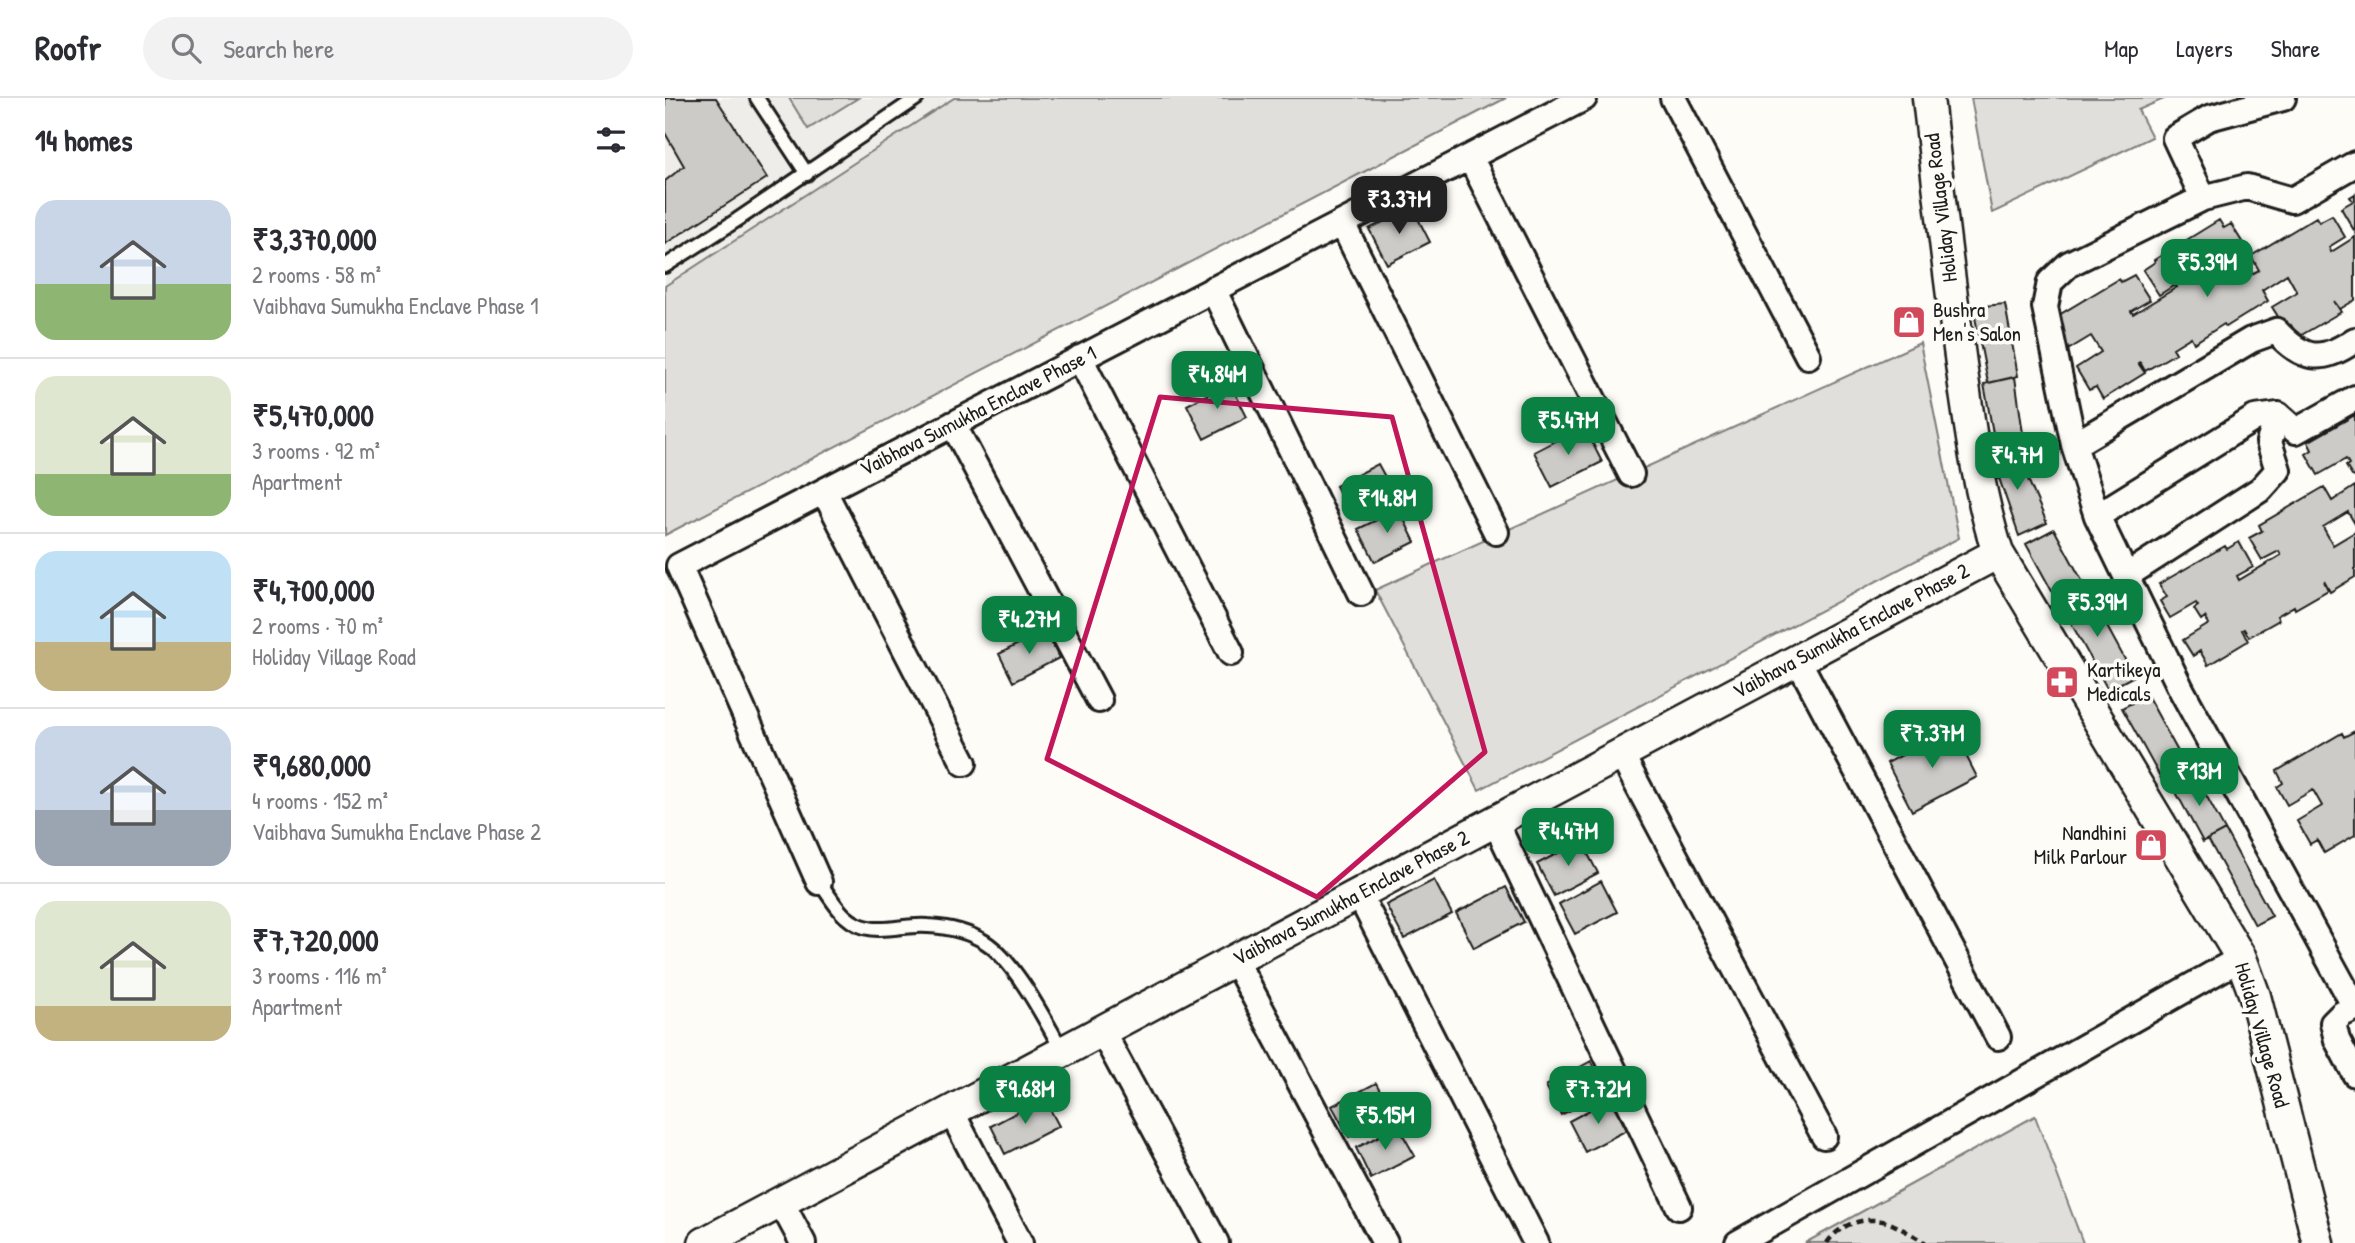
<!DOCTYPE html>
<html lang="en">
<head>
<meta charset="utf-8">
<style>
	:root { --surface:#fff; --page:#f2f2f3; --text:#2b2b33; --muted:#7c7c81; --line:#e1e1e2; --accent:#0b8043 }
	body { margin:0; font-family:"Patrick Hand",sans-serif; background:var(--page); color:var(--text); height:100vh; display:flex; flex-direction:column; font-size:26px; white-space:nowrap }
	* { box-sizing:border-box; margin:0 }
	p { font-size:23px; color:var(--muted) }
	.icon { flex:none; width:38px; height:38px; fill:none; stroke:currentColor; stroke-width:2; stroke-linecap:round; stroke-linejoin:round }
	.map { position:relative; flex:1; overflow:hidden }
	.drawer { display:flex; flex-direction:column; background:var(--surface); width:665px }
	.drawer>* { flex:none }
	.price { position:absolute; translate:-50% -60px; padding:0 16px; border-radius:14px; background:var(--accent); color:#fff; font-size:23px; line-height:46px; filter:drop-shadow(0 2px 4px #0008) }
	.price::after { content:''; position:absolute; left:50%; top:42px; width:21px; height:16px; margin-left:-10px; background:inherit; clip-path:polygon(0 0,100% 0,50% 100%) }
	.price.selected { background:#222; color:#fff }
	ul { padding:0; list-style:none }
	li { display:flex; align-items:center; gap:21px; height:175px; padding:0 35px }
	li+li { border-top:2px solid var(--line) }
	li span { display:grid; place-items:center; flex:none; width:196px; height:140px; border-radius:21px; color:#555 }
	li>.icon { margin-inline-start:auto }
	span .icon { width:84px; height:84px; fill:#fffc; stroke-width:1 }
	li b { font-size:30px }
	h2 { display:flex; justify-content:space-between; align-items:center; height:84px; padding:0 35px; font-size:30px }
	header { display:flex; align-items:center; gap:42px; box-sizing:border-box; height:98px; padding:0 35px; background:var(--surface); border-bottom:2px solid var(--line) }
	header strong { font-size:33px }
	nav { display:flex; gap:38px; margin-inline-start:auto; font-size:24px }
	.search { width:490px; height:63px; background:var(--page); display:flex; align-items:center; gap:18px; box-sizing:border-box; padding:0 24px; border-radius:38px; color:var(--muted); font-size:26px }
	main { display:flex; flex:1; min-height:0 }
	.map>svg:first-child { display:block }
	.built { fill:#eeede9 }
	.green { fill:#e0dfdb; stroke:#7e7e7c; stroke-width:2 }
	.building { fill:#cccbc8; stroke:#1c1c1c; stroke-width:2 }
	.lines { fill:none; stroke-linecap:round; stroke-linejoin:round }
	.service-casing { stroke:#1c1c1c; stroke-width:18 }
	.minor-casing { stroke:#1c1c1c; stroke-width:30 }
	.tertiary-casing { stroke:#1c1c1c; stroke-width:35 }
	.path { stroke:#1c1c1c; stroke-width:4.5; stroke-dasharray:7 5; stroke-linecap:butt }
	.service { stroke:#fdfcf7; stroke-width:12 }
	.minor { stroke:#fdfcf7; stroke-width:24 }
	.tertiary { stroke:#fdfcf7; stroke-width:30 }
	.marked { fill:none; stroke:#c2185b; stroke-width:5; stroke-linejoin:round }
	.labels { text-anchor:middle; stroke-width:7; stroke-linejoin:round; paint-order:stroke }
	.street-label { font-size:21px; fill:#1c1c1c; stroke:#fdfcf7 }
	.poi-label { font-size:21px; fill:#1c1c1c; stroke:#fdfcf7; text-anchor:start }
</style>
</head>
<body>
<header>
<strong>Roofr</strong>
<div class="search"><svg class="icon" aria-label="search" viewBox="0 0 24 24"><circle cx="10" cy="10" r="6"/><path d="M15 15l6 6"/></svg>Search here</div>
<nav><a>Map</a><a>Layers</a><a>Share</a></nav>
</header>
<main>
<section class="drawer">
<h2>14 homes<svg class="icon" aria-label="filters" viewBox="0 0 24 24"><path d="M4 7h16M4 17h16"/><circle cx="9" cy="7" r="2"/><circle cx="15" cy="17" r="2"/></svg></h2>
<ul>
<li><span style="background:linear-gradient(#c9d6e8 60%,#8fb573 0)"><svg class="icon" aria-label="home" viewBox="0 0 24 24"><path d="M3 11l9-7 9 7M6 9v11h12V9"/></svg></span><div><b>₹3,370,000</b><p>2 rooms · 58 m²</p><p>Vaibhava Sumukha Enclave Phase 1</p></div></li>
<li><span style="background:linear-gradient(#dfe7d0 70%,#8fb573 0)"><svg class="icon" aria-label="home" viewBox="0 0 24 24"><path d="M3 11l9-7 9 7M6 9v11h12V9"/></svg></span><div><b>₹5,470,000</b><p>3 rooms · 92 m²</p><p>Apartment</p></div></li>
<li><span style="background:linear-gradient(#bfe0f5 65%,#c2b280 0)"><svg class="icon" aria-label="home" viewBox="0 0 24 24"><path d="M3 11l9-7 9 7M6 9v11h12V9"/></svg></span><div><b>₹4,700,000</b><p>2 rooms · 70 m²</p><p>Holiday Village Road</p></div></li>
<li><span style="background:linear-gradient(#c9d6e8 60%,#9aa5b1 0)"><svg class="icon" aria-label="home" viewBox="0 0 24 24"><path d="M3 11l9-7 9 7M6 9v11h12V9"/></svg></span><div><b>₹9,680,000</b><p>4 rooms · 152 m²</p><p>Vaibhava Sumukha Enclave Phase 2</p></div></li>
<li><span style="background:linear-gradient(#dfe7d0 75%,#c2b280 0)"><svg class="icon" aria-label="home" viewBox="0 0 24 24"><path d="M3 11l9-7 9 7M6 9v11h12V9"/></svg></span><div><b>₹7,720,000</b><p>3 rooms · 116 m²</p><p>Apartment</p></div></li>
</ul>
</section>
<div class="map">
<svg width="1690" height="1145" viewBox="0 0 1690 1145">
	<rect width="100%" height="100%" fill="#fdfcf7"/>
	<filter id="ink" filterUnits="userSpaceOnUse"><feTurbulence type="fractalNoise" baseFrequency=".0143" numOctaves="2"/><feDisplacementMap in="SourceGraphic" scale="14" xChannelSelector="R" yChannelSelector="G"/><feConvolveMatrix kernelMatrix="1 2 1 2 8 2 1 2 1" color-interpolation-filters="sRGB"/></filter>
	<g filter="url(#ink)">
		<path class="built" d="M0,0h289l-289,188z"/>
		<path class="green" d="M124,0h69l-50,31z
			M289,0h552l-841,437v-249z
			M1306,0h195l-28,12 14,27 -160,76z
			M1255,245l39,195 -480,252 -104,-200z
			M1370,1018l48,127h-278z"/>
		<path class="building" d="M0,0h51l51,80 -102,66v-63l19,-15 -19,-33z
			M1690,96v38l-14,-24 12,-7 -3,-4z
			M747,109l18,35 -43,22 -18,-35z
			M1667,117l13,22 -16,10 2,5 24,-15v63l-15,9 -6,-8 7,11 -43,25 -7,-12 -5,4 -14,-22 25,-15 -10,-18 -25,16 6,11 -42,26 -2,-3 -30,19 -3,-6 -18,11 3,5 -31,18 -5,-9 -2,1 7,10 -42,26 -7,-12 -7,3 -13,-22 25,-16 -10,-16 -25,15 -12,-33 65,-39 2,3 13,-7 16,25 -19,11 2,3 44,-27 -2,-2 -16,10 -16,-25 12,-8 -1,-2 65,-40 5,8 7,-4 13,21 -28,17 3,5 3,-2 9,20 28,-15 -8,-14 65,-39 3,5z
			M1340,206l13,72 -30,7 -15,-76z
			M1350,279l11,78h-7l-1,-5 -21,5 -13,-71z
			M565,285l17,34 -43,22 -17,-34z
			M1690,317v62l-3,-1 -6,-10 3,-2 -3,-5 -28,16 -12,-21 6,-4 -4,-8z
			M919,328l18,36 -50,25 -18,-35z
			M1353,352l5,23 4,4 20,46 -28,13 -20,-58 -4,2 -8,-23z
			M713,366l18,33 -43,22 -17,-33z
			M1690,388v38l-7,-12 -25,15 10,18 22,-13v45l-25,15 -6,-11 4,9 -33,19 -1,-3 -17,10 2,4 -30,17 -5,-8 -2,1 6,11 -40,24 -8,-14 -7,5 -10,-16 26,-16 -4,-7 -4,3 -7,-11 4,-3 -2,-3 -26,15 -10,-17 7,-4 -8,-13 66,-38 2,3 12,-7 14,25 -16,9 2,4 42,-25 -2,-4 -17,9 -13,-22 13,-7 -3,-6 65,-38 8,14z
			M734,411l16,33 -40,20 -17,-33z
			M1389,431l32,59 -27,16 -33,-60z
			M1421,490l48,88 -26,14 -48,-87z
			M380,532l14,28 -46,24 -14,-28z
			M1482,597l40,73 -24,14 -41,-74z
			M1287,630l25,49 -65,34 -25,-48z
			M1690,633v104l-31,18 -7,-13 -7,4 -13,-23 25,-15 -9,-16 -26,15 -10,-18 6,-4 -6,-12 65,-38 2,4z
			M1529,675l31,57 -22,12 -31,-57z
			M1560,732l47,86 -17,9 -47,-86z
			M916,743l17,32 -44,23 -17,-32z
			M769,782l18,34 -48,25 -18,-34z
			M936,783l16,31 -42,22 -16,-30z
			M841,789l18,35 -50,26 -18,-35z
			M926,963l16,31 -46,23 -15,-29z
			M711,985l17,31 -44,23 -17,-31z
			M379,1000l15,28 -54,28 -14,-28z
			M945,1001l17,31 -42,22 -16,-31z
			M733,1028l17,30 -44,23 -15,-31z"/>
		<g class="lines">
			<g class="service-casing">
				<path id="service" d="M92,0l50,76
					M0,168l72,-46 180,-122
					M154,784c9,11 16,25 26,34 26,24 55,7 83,10 19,1 41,6 57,16 30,19 60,78 78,110"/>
			</g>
			<g class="minor-casing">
				<path id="minor" d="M1008,0l135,258
					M805,59l161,317
					M1690,66l-63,36 -45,-13 -44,11 -134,66 -19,18 -5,25 29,138 23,71 85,175 173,316
					M1538,100l-28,-60 34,-20 74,-20
					M677,125l154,309
					M548,191l148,304
					M415,260l151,295
					M288,326l146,276
					M1409,347l177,-105 25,-9c28,30 45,32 79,9
					M159,393l140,272
					M1432,418l158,-98 23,-3 18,16 59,-33
					M1461,478l135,-87 17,-19 -9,-28 9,-27
					M1133,562l200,377
					M956,656l203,382
					M830,723l184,386
					M154,784l-140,-316 905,-468
					M694,796l177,349
					M570,862l150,283
					M1690,910l-13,6 -9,9 4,17 18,34
					M437,933l114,212
					M286,1013l69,132
					M116,1104l22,41
					M1073,1145l503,-285"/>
			</g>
			<g class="tertiary-casing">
				<path id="tertiary" d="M1263,0c10,89 21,178 33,266 9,64 17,127 37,189l243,405 14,38 63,247
					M39,1145l1294,-690"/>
			</g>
			<path class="path" d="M1162,1145c13,-20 42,-29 65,-19 11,5 23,13 34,19"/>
			<use href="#service" class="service"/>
			<use href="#minor" class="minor"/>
			<use href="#tertiary" class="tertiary"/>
		</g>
	</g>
	<path class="marked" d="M495,299l232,20 93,335 -168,145 -270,-138z"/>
	<defs>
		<g id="shop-square" transform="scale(1.75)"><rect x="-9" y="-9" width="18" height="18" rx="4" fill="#d1495b" stroke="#fdfcf7"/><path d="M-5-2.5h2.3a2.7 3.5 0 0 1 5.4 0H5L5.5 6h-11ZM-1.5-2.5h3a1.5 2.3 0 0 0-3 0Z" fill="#fff"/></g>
		<g id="pharmacy-square" transform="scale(1.75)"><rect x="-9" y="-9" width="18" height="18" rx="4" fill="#d1495b" stroke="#fdfcf7"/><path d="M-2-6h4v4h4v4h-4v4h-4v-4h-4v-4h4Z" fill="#fff"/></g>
	</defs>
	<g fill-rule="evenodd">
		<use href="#shop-square" x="1244" y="224"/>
		<use href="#pharmacy-square" x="1397" y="584"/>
		<use href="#shop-square" x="1486" y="747"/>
	</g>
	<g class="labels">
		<g class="street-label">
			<text transform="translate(1276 110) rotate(-97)" y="7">Holiday Village Road</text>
			<text transform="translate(313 313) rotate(-27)" y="7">Vaibhava Sumukha Enclave Phase 1</text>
			<text transform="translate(1186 533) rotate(-28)" y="7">Vaibhava Sumukha Enclave Phase 2</text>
			<text transform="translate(686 800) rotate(-28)" y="7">Vaibhava Sumukha Enclave Phase 2</text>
			<text transform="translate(1597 937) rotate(74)" y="7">Holiday Village Road</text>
		</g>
		<g class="poi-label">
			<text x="1268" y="219">Bushra<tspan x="1268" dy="24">Men's Salon</tspan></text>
			<text x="1422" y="579">Kartikeya<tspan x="1422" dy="24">Medicals</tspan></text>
			<text x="1462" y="742" text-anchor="end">Nandhini<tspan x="1462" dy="24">Milk Parlour</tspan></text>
		</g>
	</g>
</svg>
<b class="price selected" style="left:734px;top:138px">₹3.37M</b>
<b class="price" style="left:1542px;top:201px">₹5.39M</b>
<b class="price" style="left:552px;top:313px">₹4.84M</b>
<b class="price" style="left:903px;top:359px">₹5.47M</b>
<b class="price" style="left:1352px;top:394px">₹4.7M</b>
<b class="price" style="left:722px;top:437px">₹14.8M</b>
<b class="price" style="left:1432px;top:541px">₹5.39M</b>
<b class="price" style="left:364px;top:558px">₹4.27M</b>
<b class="price" style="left:1267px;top:672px">₹7.37M</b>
<b class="price" style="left:1534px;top:710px">₹13M</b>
<b class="price" style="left:903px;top:770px">₹4.47M</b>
<b class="price" style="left:360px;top:1028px">₹9.68M</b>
<b class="price" style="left:933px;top:1028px">₹7.72M</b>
<b class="price" style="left:720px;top:1054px">₹5.15M</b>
</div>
</main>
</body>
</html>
